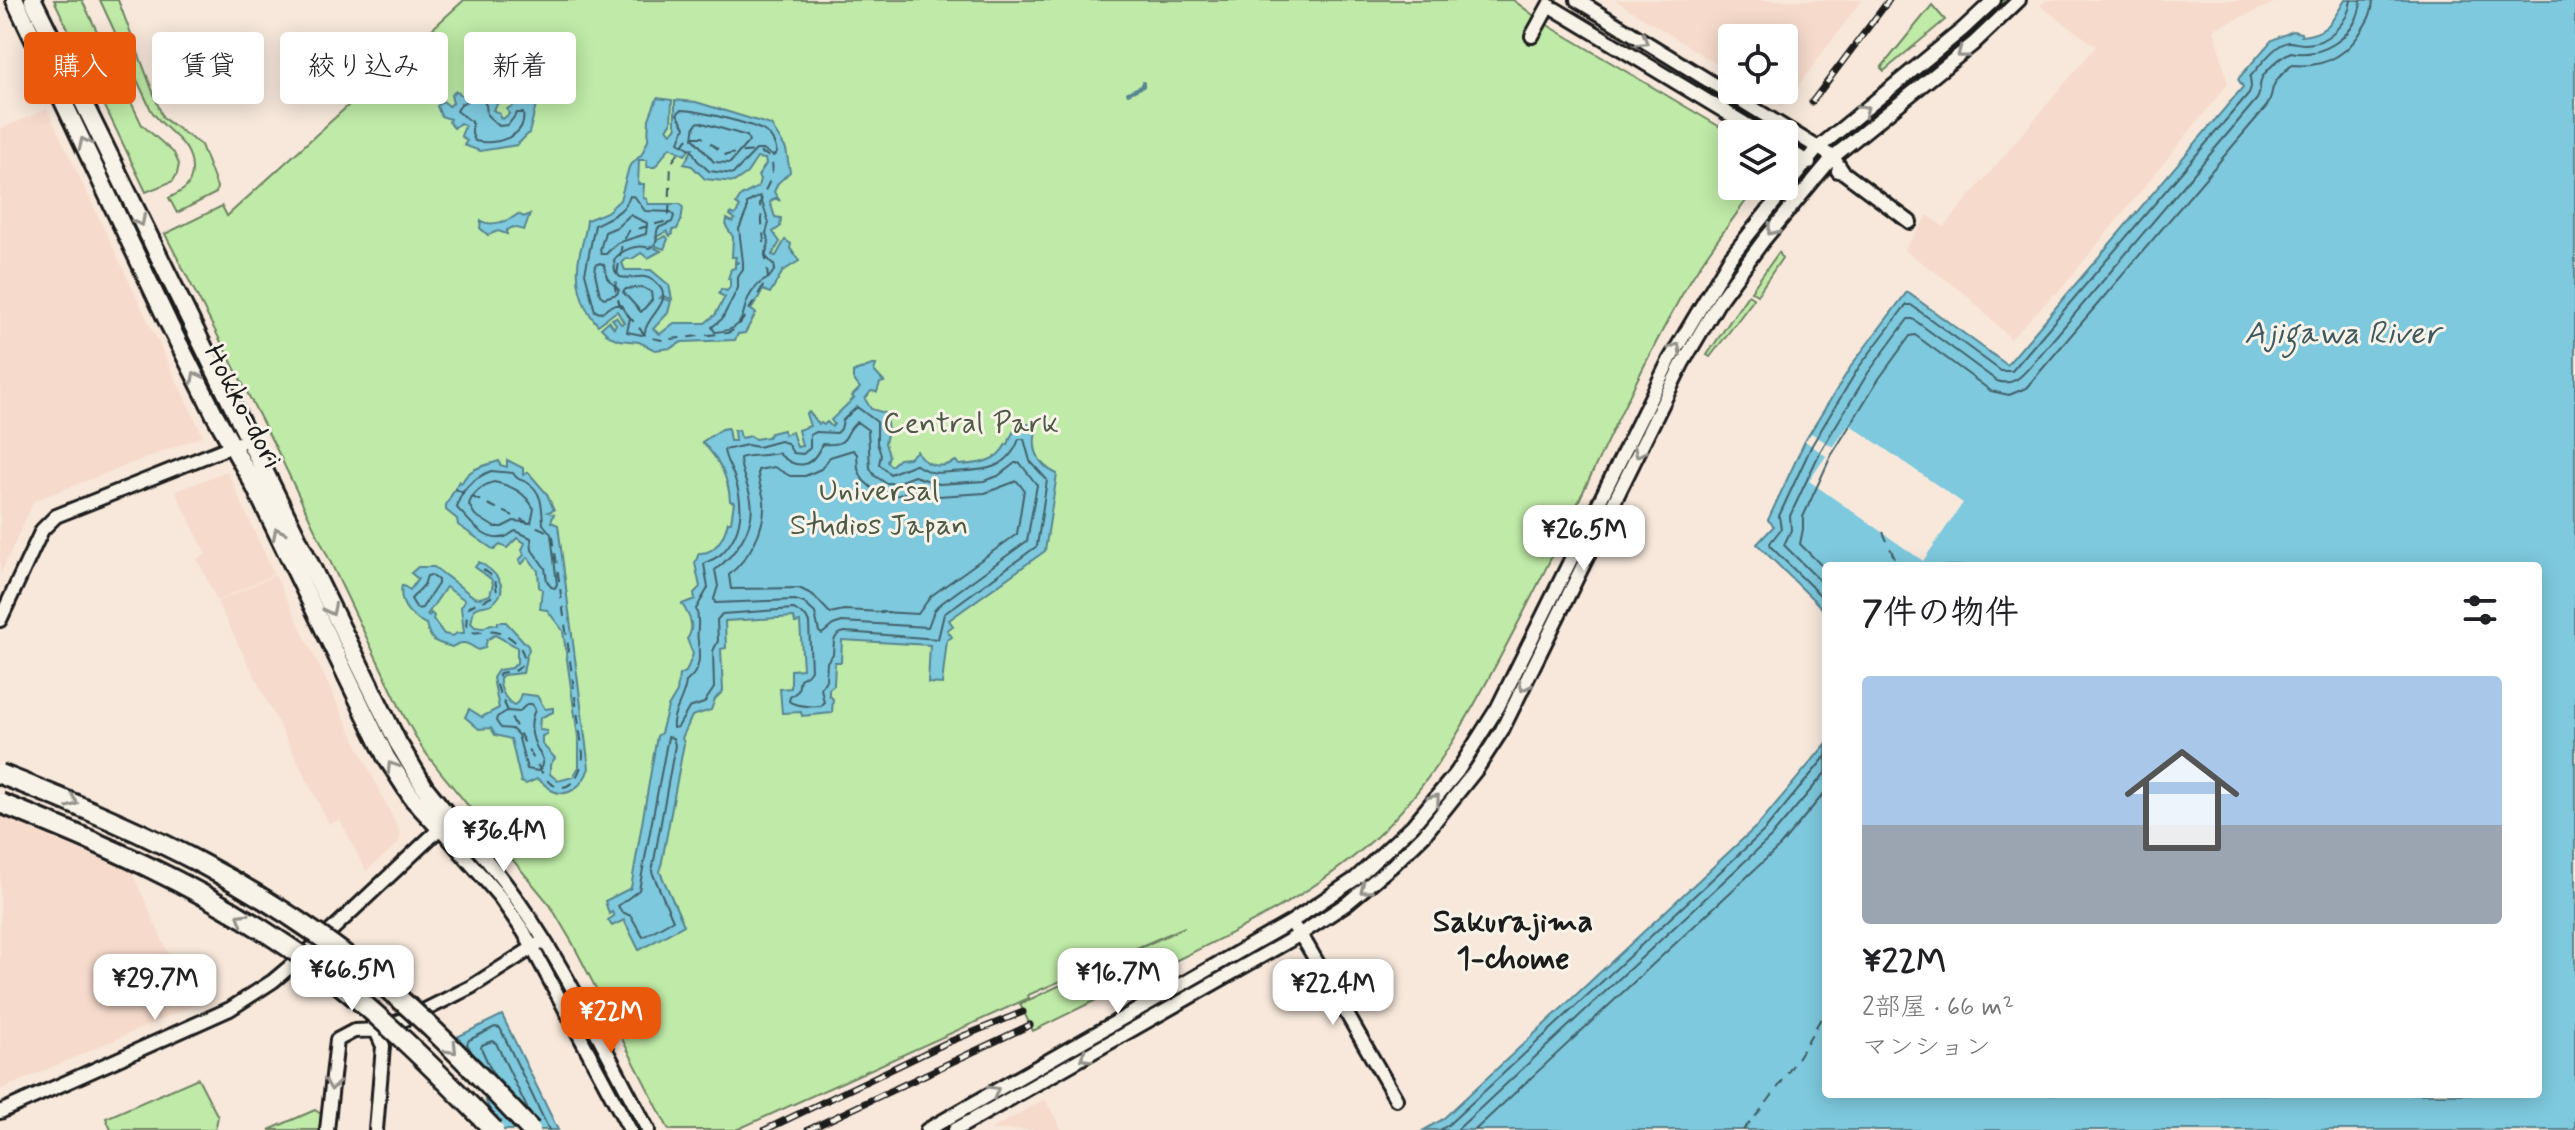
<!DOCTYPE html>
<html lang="ja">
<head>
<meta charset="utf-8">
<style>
	:root { --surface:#fff; --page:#f6f6f6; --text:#202124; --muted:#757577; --line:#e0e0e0; --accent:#ea580c }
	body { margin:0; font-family:Mynerve,"Klee One",sans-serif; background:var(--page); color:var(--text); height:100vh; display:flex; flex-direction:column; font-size:30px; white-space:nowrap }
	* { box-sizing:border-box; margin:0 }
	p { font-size:26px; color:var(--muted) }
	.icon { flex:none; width:44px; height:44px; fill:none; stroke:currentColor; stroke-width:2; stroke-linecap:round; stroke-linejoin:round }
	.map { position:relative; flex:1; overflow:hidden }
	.panel { position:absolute; left:1822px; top:562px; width:720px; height:536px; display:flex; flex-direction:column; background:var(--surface); border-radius:8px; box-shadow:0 4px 20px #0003 }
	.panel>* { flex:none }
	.top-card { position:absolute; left:24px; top:32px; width:760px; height:72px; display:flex; gap:16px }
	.fabs { position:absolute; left:1718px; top:24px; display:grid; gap:16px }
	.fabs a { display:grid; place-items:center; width:80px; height:80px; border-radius:8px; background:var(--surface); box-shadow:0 4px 20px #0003; font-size:40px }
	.price { position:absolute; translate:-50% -68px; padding:0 18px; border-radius:16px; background:#fff; color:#222; font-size:26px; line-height:52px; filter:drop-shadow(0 2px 4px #0008) }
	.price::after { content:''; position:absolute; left:50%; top:48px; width:24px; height:18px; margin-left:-12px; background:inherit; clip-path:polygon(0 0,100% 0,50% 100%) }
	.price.selected { background:var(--accent); color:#fff }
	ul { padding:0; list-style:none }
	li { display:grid; align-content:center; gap:16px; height:424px; padding:0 40px }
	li+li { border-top:2px solid var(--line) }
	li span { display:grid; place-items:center; height:248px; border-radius:8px; color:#555 }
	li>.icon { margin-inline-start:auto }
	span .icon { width:144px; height:144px; fill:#fffc; stroke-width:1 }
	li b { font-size:34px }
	h2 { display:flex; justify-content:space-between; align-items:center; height:96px; padding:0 40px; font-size:34px }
	.pill { padding:0 28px; border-radius:8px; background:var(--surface); box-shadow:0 4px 20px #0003; font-size:28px; line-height:72px }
	.pill.selected { background:var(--accent); color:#fff }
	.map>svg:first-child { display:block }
	.built { fill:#f6dbcc }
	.green { fill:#bfeaa7; stroke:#6e8362; stroke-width:2 }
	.water { fill:#7ec9de; stroke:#578490; stroke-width:2; fill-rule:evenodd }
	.pier { fill:#f7e8db }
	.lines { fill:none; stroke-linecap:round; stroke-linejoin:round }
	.shore { stroke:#43616a; stroke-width:2 }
	.stream { stroke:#578490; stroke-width:4 }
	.ferry { stroke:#3e5960; stroke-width:2; stroke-dasharray:10 8; stroke-linecap:butt }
	.minor-casing { stroke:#1c1c1c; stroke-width:18 }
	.major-casing { stroke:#1c1c1c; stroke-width:22 }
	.minor { stroke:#f7f3e8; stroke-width:12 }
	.major { stroke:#f7f3e8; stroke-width:16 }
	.rail-casing { stroke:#1c1c1c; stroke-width:7 }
	.rail { stroke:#f7f3e8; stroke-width:4; stroke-dasharray:12; stroke-linecap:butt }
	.highway-bridge-casing { stroke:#1c1c1c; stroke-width:24; stroke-linecap:butt }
	.highway-bridge { stroke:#f7f3e8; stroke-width:18 }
	.oneway { stroke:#94928c }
	.labels { text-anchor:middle; stroke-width:6; stroke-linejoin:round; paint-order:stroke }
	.street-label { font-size:30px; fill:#1c1c1c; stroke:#f7f3e8 }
	.park-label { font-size:30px; fill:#4d5a46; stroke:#f7f3e8 }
	.water-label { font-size:32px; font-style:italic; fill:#3e5960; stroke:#f7f3e8 }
	.neighbourhood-label { font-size:32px; font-weight:bold; fill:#1c1c1c; stroke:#f7f3e8 }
</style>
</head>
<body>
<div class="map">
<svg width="2575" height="1130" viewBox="0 0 2575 1130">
	<rect width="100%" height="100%" fill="#f7e8db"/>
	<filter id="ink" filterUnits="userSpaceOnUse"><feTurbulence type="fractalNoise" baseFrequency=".0125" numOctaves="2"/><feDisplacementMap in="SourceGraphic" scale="16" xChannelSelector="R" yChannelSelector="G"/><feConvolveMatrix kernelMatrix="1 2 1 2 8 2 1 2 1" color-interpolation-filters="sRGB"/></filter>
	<g filter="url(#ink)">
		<path class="built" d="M1615,0h247l-79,106 -26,-16h27v-52h-52v36z
			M2046,0h235l-67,29 14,55 -171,210 -2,-1 -44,46 -48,-47 -59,-42 24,-35 16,12 152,-181 -56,-40z
			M47,109l156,327 -169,65 -34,74v-446z
			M227,471l47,103 -57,27 -20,-42 9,-5 -31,-63z
			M275,575l125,258 -1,10 -33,28 -26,-51 -11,4 -112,-222z
			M0,816l132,56 60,134 -192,84z
			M1045,1099l17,31h-72z"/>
		<path class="green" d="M54,0h28l60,125 32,28 5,11 -2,10 -4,7 -27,11z
			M100,0h18l45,118 38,27 16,42 -1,6 -39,20 -8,-15c14,-7 22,-11 23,-27 1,-31 -27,-38 -41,-61z
			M464,0h1049l31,23 188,111v52h25c-27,37 -56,74 -78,114 -59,106 -105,218 -162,325 -41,78 -78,153 -143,214 -56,52 -127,87 -195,120 -49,24 -98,48 -146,72l-13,-27 165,-77 -157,68 1,3 -293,132h-67l-96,-186 -23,-39 -108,-131 -20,-26 -18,-32 -126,-264 -113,-218 57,-28 5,10z
			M2003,0h6l-34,33 -66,53 -3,-3z
			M1932,5l13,15 -61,51 -3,-3z
			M1779,252l3,6 -25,37 -6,-4z
			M1748,295l6,4 -44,58 -3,-2z
			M198,1078l20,39 -3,13h-104l-5,-12z
			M315,1110l6,4 -1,16h-51z"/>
		<path class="water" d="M2345,0h230v1130h-1151l19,-11 316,-295 67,-80v350h712v-528h-712v46l-69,-68 17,-18 -6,-6 37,-79 48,-78 54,-71 100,73 236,-278 -5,-8 34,-39 21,-9 8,2v3c27,-2 31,-15 44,-36z
			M483,43l27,2 51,12 -29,8 1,5 -2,3 8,3 -3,4 5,6 -12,47 -12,12 -37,6 -16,-6 3,-4 -6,-5 4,-10 -5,-3 -6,5 -5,-6 1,-3 -9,-3 -4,-10 6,-5 6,5 4,-3 -2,-8 5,-4 7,5 8,-6 -3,-5 11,-1 1,-4 2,7h7l2,6 -4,2 2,2h8l1,6 -5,7 7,4v4l3,1 6,-5 -2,-5 9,-5v-8l-11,4 -12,-11v-10l6,-4 5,4 9,-2 -1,-4 7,-2 -1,-11 -20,-1 -6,8 -8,-5 -11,-12z
			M657,98l15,2 -1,24 -4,4 4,5 6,-6 -2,-3v-24l21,2 75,23 15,24 4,23 -12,11 -4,9 6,9 -5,-3 -5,4 5,15 6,1 -1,9 -7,5 7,10 -8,13 4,1 9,-16 6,4 -1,4 9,13 -16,10 -13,22 -7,-3 -12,20 5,3 -11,20 -7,1 -3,6 -53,2 -11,6 -16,2 -16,-8 -20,-2 -10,-4 -8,-8 8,-7 5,7 2,-4 -4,-5 4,-2 5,7 3,-1 -7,-12 -19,14c-18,-20 -24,-46 -18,-73 3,-11 6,-20 7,-32l20,-8 13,-12 9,-33 13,-13 6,-14 1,-21zM670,147l15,8 5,-7h3l-9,16 8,2 13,13 29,3 13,-9 10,-15 8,1 1,5 -8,12 2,3 -2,8 -17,9 -5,8 4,3 -5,8 -4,-2 -1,2 5,4 -2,3 -6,-3 -1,7 7,11 -1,20h4l-1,4 4,2h-4v5l-4,1 -3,10h2v8l-3,4 -6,-2 -2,5 6,3 -10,18 -10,8h-31l-14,11 -7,-5 15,-16 3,-12 -11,-3 2,-2 10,3 -3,-14 -18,-15h-26l-3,-7 4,-4h6l9,-6 7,5 13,-7 -6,-3 1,-2 8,3 4,-10 -2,-3 -8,4 -2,-3 11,-6 3,5 3,-2 -1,-4 5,-1 4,-8 2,-13 -3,-4h-32l-1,-5 -4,-1 1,-14h-6l1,-24h8v7h8z
			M518,214l6,3 6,-3 -6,16 -11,-3 -6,3v4l-9,-3 -10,4 -8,-7 1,-7c10,6 28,0 37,-7z
			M872,365h4l-2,6 10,11 -4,1 -3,9 -6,-1 -6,8 6,10 14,4 3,17 -3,13 4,13 -2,6 4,4 8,-7 10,-1 8,-7c8,16 24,18 39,10l3,4c18,-1 38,-2 47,-21l2,1c6,-23 15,-20 31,-22 -9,21 -4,41 18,51l-12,77 -96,69 4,6 -6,4 5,7 -5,3 -5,44 -14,-1 2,-38 -88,-5 -1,22h-6l-1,23 -5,4v6l4,4 -1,14 -30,3 -1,-4 -19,1 -2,-24 11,-1v-18l12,-1 -3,-47 -5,1 -1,-6 -69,4 1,27 -5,1 2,42 -8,8 -4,11 -19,6 -10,22 2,5 -24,129 24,53 -45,25 -15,-30 -12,6 -4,-6 6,-4 -2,-4 -3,2 -4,-13 26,-13 26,-152 4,-3 7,-26 9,-15 2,-17 7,-3 7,-18 -6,-15c9,-12 2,-24 -5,-35l13,-5 -1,-6 6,-6 -5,-24 4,-10c16,1 25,-15 29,-31h3l3,-20 -4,-1c-1,-24 -11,-42 -28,-59l20,-13 6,-1 2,13h5l-1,-10 5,-1 2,8 10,-2 4,3 13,-2 3,-4 12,-3 2,5 7,-3 5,15 5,-1 -4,-16 12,-4 -4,-12 3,-2 10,12 2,-1 3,2 3,-3 5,5 2,-3 -3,-4 23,-22 -2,-2 8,-8 -7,-9v-7z
			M507,460l16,8v7l5,-3 19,22 7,16 -6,2 6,2 -3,8 7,3 31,243c-5,15 -19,31 -36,23 -6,-3 -10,-9 -16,-12l-11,5 -5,-2 -10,-43 -16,-4 -4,-7 -12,1 -14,-12 4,-8 13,8 17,-9 -6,-30 5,-8 14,-2 5,-5v-16l-22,-12 -8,5 -2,8 -7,2c-10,-7 -15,-10 -26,-3 -17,-5 -21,-4 -26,-23 -15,-7 -28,-19 -24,-39l8,5 8,-11 -7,-6 7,-6h16l40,30 6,1 10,-3 3,-11 -2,-5 -16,-12 4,-5c14,8 34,25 14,41 -6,4 -13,2 -19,6l-3,14 4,4 8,1 8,-4 6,1 1,-3h8l22,24 1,4 -3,7 -3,16 -20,2 -3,3c-1,10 5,22 14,27l4,-3 3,-8 16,2 8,13 8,-1v4l-13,6 -1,12 8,1v3l-5,2v8l13,14 -5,7v9l8,7 15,-4 6,-10v-23l-16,-113 -16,-21 -7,-1 2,-20 -3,-2 -1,-16 -10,-14 -6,7 -3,-4 5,-5 -2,-5 3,-7 -8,-5 -10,10 -7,-3 -6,5 -36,-25 -1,-6 -11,-9v-5l13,-24 3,2c5,-14 23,-18 37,-22l1,4 7,2zM446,587l19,13 -4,7 3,26h-7l-4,3 -9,-2 -11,-15 1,-3 -3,-3 -2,3 -2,-1z
			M502,1015l56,115h-58l-45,-92z"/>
		<path class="pier" d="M1849,424l114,79 -40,58 -114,-80 17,-25 -21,-15 6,-8 22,14z"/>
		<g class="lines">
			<path class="shore" d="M476,96l5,1 5,8 1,10 12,11 9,-1 9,-12h6c4,24 -28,33 -48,28l-3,-7v-12l-15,-11 4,-7z
				M681,110c15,0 69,13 83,21 8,5 12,15 13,22l-4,3 -10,-6h-7l-23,24 -24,-3 -12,-11 -5,-10 -13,-8 6,-15 -8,-13z
				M699,122l48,14 2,5 -19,22 -16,-1 -21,-24 2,-13z
				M630,196l5,1 10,14 26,1 3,4 -2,6 -14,6c-4,9 3,15 -9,20 -12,-4 -27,1 -35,12l1,11 5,6c9,2 17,-1 25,0 5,1 8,3 11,6 21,18 -10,32 -11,49l-3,3 -15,-3 3,-14 -9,-13h-8l-13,8 -5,-2 -10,-38 10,-48c15,-8 29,-12 35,-29z
				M760,196l9,27 -3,10 3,10 -4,13 9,9 1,4c-9,15 -9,8 -18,17 -22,21 -2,43 -42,46l-3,-5 10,-8 16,-31v-11l5,-7v-8l-4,-33 8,-19v-7z
				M630,215l17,8 -1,11 -29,9 -11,11h-5l-1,-4 5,-18 12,-5z
				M600,263l4,2 3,13 12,12 -2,4 -13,4 -4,-3 -5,-22 1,-8z
				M642,287l9,5 1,8 -11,12 -18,-20 3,-3z
				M857,407l20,15v21l4,12 -2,9 11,10 25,-10c13,9 20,10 36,8 28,-2 56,1 68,-33h5l6,22 17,19 -10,66 -93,68 -6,25 -93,-7 -7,2 -4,6 -1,14 -6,8 -1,18 -5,8 3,15 -3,3c-8,1 -27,0 -32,-5l1,-4 8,-6 2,-12 7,-4 4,-5 -2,-47 -3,-6 -12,-8 -72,5 -5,6 1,21 -5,10 1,37 -10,15 -15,5 -11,19 -5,1c-2,-14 11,-28 13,-46 15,-12 14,-24 12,-41 -2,-11 3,-19 -2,-32l12,-21 -4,-24c4,-3 11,-5 16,-9 23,-21 24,-49 15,-76 -3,-10 -10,-19 -11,-29l23,-5 11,2 22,-6 7,2 6,10 10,1 7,-6v-13l6,-3 21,1 4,-4 2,-9z
				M857,422l11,8 2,38 5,8 11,7h10l18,-7 25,8 45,-3 14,-5 17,-13h5l17,22 -10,56 -88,64 -5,6 -6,16 -86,-5 -9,3 -11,9 -3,-2 -4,-19 -11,-10 -9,-3 -80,3 -1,-4 4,-13 -3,-16c20,-15 41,-43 36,-70 -2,-14 -11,-28 -11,-42 5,-3 27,-2 38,-5 19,18 34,15 44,-9 31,2 19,-10 35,-22z
				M853,450l4,4 1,15 5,11 12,11 11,5 13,-1 13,-5 26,6 47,-3 32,-12 7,9 -7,44 -86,62 -13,18 -74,-4 -14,3 -17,-18 -14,-7 -68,1 -2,-14c20,-17 37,-46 35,-74 -1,-10 -7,-20 -6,-31l16,-3 16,9h15l16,-7 9,-12z
				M491,471l22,2c5,8 8,6 15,10 15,9 14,27 15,41l8,10 6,50 -2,4 -4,-1 -4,-6 -2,-13 -13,-18 -1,-12 -15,-7c-4,1 -7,5 -11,6 -21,7 -36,-18 -48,-29 3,-19 17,-30 34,-37z
				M494,482c18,4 31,10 40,27l-3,14 -17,-2 -12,6h-8l-19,-12 -6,-10c2,-11 15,-21 25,-23z
				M1826,570l-26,-26 3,-15v-12l28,-61 47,-76 32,-44 5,-1 76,56 18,4 17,-7 240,-281c5,-7 5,-12 7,-20 3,-9 12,-16 19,-22 30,3 54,-8 70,-35 6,-10 11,-18 11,-30
				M431,575l7,5v4l-16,24 -5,1 -6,-10 13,-14 3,-9z
				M1826,587l-42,-42 7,-15 -1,-14 31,-66 47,-77 40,-54h5l84,62c18,6 26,-7 37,-19l223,-263c4,-7 2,-12 4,-19 4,-10 21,-24 30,-28 32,7 68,-17 70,-52
				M1826,601l-55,-54 -1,-4 11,-14 -2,-13 33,-71 47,-78 47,-62h5l90,66h11l237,-278 2,-6 -1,-10c9,-10 19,-25 31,-32 10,-6 13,-1 23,-1 23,1 45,-22 47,-44
				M527,704h5l3,6c-8,17 -2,33 8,49l-2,9 -3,3 -11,-2 -9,-34 -6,-6 -11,-1 -5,-7 1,-4 10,-6 12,1z
				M668,737l5,1 2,7 -23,127 21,48 -30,17 -12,-21 -9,-4 -4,-6 21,-16z
				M471,1051l-4,-7 2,-4 26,-13 5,1 49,102
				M493,1074l-12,-26 1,-3 10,-4 4,2 33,69
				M1440,1130l8,-5 317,-295 61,-74
				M1457,1130l314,-293 55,-65
				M1475,1130l305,-284 46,-55"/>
			<path class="stream" d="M1128,93l15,-7v-3"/>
			<path class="ferry" d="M694,137h8l24,18c15,-3 51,-11 46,17 -1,12 -10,20 -12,32l8,74 -24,40 -8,11 -9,4 -65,7 -15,-3 -27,-31 -5,-18 7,-45 7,-12 35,-9 5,-7 2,-51 16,-25z
				M455,489l91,42 7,6 30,217c0,15 -12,44 -33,29 -9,-7 -51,-86 -53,-98 0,-7 1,-7 3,-12 7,-2 14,0 19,-5 15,-14 -9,-34 -23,-37 -9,-2 -16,3 -25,1l-5,-7 2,-17c10,-8 19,-6 29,-15l-2,-15 -18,-13
				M1883,532l15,34
				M1743,1130c34,-35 58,-78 83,-120"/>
			<g class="minor-casing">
				<path id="minor" d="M1577,0l256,157 10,15
					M1555,9l207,125
					M1532,36l17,-31
					M1784,147l25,16
					M1838,171l5,1 67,50
					M0,620l42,-90 14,-14 183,-73
					M440,828l59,68 25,36 106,198
					M1295,928l12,17 89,154
					M318,943l27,39
					M373,1024l10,22 -7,84
					M0,1112l230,-103 43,-28 45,-38 132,-124c90,91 139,201 198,311
					M327,1130l10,-90 17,-9 24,-1 37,-15 56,-28 69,-44
					M927,1130l364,-208 64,-43 57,-53 45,-54 41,-65 172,-348 60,-101 88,-110 145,-119 31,-29
					M955,1130l344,-195 47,-31 47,-39 31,-30 52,-65 26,-40 180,-366 39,-66 42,-57 70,-84 140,-113 46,-44"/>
			</g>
			<g class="major-casing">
				<path id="major" d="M15,0l154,324 46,91 37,66 134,276 27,42 27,29
					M33,0l365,743 27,45 25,31"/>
			</g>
			<use href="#minor" class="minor"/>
			<use href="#major" class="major"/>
			<g class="rail-casing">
				<path id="rail" d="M1812,102l77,-102
					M765,1130l181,-87 77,-31
					M808,1130l222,-105"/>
			</g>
			<use href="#rail" class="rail"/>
			<g class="highway-bridge-casing">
				<path id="highway-bridge" d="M0,774c144,56 269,114 388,215 51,43 97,93 143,141
					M0,803c99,39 195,81 284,141 78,51 145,119 210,186"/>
			</g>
			<use href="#highway-bridge" class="highway-bridge"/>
		</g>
		<defs><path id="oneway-chevron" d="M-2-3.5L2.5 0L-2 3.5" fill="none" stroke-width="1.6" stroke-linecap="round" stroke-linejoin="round" transform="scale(2)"/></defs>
		<g class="oneway">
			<use href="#oneway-chevron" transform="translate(1643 41) rotate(31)"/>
			<use href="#oneway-chevron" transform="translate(1962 53) rotate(142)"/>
			<use href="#oneway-chevron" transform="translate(1864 110) rotate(-39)"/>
			<use href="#oneway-chevron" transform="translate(84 143) rotate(-115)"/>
			<use href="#oneway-chevron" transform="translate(140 221) rotate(63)"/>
			<use href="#oneway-chevron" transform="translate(1772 230) rotate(130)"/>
			<use href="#oneway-chevron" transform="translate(1676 348) rotate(-61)"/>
			<use href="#oneway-chevron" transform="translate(196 377) rotate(-117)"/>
			<use href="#oneway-chevron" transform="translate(1639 452) rotate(116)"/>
			<use href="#oneway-chevron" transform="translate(278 533) rotate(-116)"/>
			<use href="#oneway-chevron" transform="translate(331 610) rotate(64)"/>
			<use href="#oneway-chevron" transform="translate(1524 686) rotate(116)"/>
			<use href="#oneway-chevron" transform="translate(392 767) rotate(-123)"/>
			<use href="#oneway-chevron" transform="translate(1435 799) rotate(-50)"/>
			<use href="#oneway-chevron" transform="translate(73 802) rotate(21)"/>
			<use href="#oneway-chevron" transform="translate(1365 889) rotate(141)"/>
			<use href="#oneway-chevron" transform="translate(242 918) rotate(-148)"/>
			<use href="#oneway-chevron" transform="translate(452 1049) rotate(46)"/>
			<use href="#oneway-chevron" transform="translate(1085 1057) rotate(149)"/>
			<use href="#oneway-chevron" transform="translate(332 1085) rotate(97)"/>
			<use href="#oneway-chevron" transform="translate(994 1091) rotate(-30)"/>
		</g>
	</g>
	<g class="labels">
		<g class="street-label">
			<text transform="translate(244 406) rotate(62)" y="10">Hokko-dori</text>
		</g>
		<g class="park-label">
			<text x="971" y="432">Central Park</text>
			<text x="879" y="500">Universal<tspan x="879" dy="34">Studios Japan</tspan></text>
		</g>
		<g class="water-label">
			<text x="2342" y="343">Ajigawa River</text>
		</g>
		<g class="neighbourhood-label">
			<text x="1513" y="931">Sakurajima<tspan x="1513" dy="37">1-chome</tspan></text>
		</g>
	</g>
</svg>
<div class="fabs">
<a><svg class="icon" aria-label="locate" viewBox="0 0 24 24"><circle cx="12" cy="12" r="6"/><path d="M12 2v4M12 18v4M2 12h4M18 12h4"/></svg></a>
<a><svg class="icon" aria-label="layers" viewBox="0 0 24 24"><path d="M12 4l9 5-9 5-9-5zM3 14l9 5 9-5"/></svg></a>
</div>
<b class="price" style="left:1584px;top:573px">¥26.5M</b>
<b class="price" style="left:504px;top:874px">¥36.4M</b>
<b class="price" style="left:352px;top:1013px">¥66.5M</b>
<b class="price" style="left:1118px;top:1016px">¥16.7M</b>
<b class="price" style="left:155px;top:1022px">¥29.7M</b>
<b class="price" style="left:1333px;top:1027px">¥22.4M</b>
<b class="price selected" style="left:611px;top:1055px">¥22M</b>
<div class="top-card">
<a class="pill selected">購入</a>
<a class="pill">賃貸</a>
<a class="pill">絞り込み</a>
<a class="pill">新着</a>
</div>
<section class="panel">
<h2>7件の物件<svg class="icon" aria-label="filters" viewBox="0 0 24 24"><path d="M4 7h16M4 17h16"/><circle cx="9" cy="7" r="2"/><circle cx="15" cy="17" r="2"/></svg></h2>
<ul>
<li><span style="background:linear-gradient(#a9c7e8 60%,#9aa5b1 0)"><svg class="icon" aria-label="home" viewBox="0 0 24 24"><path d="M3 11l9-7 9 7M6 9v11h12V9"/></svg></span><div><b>¥22M</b><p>2部屋 · 66 m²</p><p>マンション</p></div></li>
</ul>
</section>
</div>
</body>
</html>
